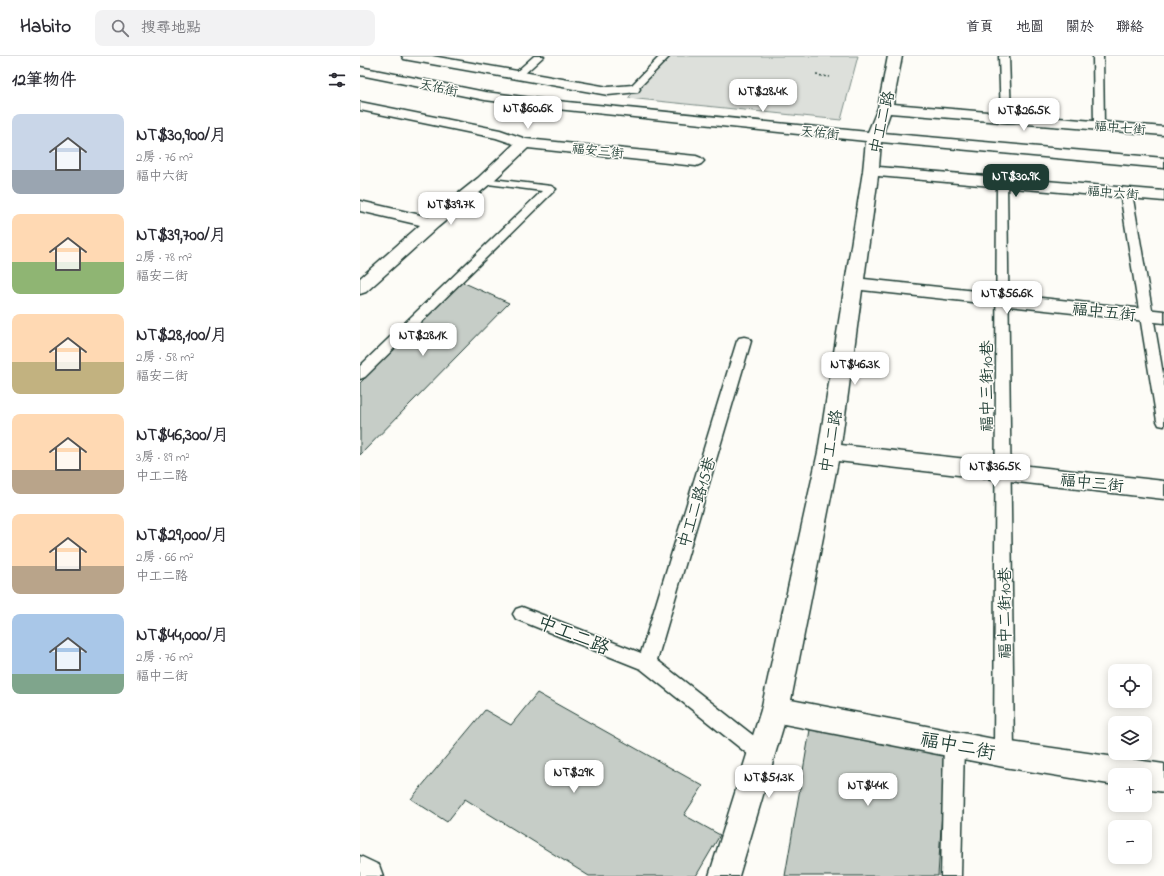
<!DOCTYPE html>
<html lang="zh-TW">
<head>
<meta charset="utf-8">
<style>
	:root { --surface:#fff; --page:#f2f2f3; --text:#2b2b33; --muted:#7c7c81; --line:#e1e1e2; --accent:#1f3d34 }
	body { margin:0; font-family:"Indie Flower","LXGW WenKai TC",sans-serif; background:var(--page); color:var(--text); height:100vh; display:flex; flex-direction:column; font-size:15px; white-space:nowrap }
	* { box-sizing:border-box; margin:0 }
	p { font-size:13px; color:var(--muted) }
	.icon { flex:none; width:22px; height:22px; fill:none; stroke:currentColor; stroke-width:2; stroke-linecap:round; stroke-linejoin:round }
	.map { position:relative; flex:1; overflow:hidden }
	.sheet { display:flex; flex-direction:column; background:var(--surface); width:360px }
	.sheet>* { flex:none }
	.controls { position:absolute; left:748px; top:608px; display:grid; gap:8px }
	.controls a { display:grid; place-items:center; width:44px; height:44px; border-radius:8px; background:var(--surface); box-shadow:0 2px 10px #0003; font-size:20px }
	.price { position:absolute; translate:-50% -34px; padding:0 9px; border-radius:8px; background:#fff; color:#222; font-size:13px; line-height:26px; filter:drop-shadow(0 1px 2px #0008) }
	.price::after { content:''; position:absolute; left:50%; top:24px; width:12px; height:9px; margin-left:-6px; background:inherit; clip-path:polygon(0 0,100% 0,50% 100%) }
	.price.on { background:var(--accent); color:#fff }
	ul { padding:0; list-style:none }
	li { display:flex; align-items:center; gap:12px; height:100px; padding:0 12px }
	li span { display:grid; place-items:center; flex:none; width:112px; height:80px; border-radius:8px; color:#555 }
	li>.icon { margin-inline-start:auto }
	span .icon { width:48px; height:48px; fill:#fffc; stroke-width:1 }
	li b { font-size:17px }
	h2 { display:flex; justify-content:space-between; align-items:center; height:48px; padding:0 12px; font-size:17px }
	header { display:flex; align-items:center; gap:24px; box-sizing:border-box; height:56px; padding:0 20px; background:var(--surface); border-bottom:1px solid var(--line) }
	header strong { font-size:19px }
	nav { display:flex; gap:22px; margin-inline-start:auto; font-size:14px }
	.search { width:280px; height:36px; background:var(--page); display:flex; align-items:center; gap:10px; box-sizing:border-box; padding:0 14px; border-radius:8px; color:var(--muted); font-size:15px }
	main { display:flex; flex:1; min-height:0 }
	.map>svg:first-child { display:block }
	.green { fill:#dde0db; stroke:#7e8e88 }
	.building { fill:#c6cdc7; stroke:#1f3d34 }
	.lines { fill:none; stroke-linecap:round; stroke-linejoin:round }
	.lane-casing { stroke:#1f3d34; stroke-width:3 }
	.street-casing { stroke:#1f3d34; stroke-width:3 }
	.primary-casing { stroke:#1f3d34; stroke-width:3 }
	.path { stroke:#1f3d34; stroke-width:1.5; stroke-dasharray:2 2; stroke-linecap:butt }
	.lane { fill:#fdfcf7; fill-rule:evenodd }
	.street { fill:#fdfcf7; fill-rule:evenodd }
	.primary { fill:#fdfcf7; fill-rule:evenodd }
	.labels { text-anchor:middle; stroke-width:3; stroke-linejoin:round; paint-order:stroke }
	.far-street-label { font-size:13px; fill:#1f3d34; stroke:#fdfcf7 }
	.street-label { font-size:16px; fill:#1f3d34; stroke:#fdfcf7 }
	.near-street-label { font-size:19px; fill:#1f3d34; stroke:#fdfcf7 }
</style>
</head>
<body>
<header>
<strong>Habito</strong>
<div class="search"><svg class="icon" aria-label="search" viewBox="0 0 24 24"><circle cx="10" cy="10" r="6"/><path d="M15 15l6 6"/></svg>搜尋地點</div>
<nav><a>首頁</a><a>地圖</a><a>關於</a><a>聯絡</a></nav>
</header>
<main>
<section class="sheet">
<h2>12筆物件<svg class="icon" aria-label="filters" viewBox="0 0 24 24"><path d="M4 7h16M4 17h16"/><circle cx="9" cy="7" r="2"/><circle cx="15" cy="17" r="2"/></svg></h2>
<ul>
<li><span style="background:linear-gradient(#c9d6e8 70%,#9aa5b1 0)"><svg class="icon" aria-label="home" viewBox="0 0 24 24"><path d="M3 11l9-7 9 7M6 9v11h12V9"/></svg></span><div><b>NT$30,900/月</b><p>2房 · 76 m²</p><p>福中六街</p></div></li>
<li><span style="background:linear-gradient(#ffd9b3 60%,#8fb573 0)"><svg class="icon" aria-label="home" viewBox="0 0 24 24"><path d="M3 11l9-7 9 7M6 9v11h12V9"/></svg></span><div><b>NT$39,700/月</b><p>2房 · 78 m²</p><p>福安二街</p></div></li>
<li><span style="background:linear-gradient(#ffd9b3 60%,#c2b280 0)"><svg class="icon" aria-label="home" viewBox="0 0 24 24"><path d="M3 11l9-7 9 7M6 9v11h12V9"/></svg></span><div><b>NT$28,100/月</b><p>2房 · 58 m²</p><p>福安二街</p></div></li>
<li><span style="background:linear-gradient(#ffd9b3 70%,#b9a48a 0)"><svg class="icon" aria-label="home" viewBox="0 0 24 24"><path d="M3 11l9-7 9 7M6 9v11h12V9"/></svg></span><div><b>NT$46,300/月</b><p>3房 · 89 m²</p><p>中工二路</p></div></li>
<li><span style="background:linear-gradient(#ffd9b3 65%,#b9a48a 0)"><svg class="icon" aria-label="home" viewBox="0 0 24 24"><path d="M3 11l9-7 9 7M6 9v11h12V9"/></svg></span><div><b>NT$29,000/月</b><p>2房 · 66 m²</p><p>中工二路</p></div></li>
<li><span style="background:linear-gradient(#a9c7e8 75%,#7fa58c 0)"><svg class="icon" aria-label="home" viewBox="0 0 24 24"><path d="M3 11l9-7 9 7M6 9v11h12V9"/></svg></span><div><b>NT$44,000/月</b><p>2房 · 76 m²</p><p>福中二街</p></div></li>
</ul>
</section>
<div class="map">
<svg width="804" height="820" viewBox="0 0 804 820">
	<rect width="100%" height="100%" fill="#fdfcf7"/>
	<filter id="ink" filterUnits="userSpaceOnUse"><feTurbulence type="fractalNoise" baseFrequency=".025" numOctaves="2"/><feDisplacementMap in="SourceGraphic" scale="8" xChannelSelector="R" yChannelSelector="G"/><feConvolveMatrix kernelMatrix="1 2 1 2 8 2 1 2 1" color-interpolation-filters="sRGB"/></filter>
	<g filter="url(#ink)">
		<path class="green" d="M308,0h190l-17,64 -213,-22z"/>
		<path class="building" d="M100,225l49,22 -149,152v-72z
			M177,637l166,93 -19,29 36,20 -24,41h-107l-124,-77 -18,23 -36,-23 74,-89 26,15z
			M451,668l135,23 -8,129h-153z"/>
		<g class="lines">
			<g class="lane-casing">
				<path id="lane" d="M174,0h10l-23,21h-6l-2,-2 2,-2z
					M300,0h10l-34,35h-6l-2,-2 2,-2z
					M639,0h10l2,62 -5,3 -5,-3z
					M733,0h10l1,70 -5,3 -5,-3z
					M124,122l67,8 5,3 -191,188 -5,2v-13l182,-175 -62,-8 -1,-2z
					M642,123l5,3 7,572 -3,6 -7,3 -7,-3 -3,-6 3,-572z
					M766,134l6,3 32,187v46l-5,-1 -2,-4 -37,-228z
					M384,281l5,1 2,3 -94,319 111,87 3,6 -3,6 -7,3 -7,-3 -113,-90 -125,-50 -3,-5 3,-5 6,-2 119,46 96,-312 2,-3z
					M594,679l7,3 3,6 -3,132h-20l3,-132 3,-6z"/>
			</g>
			<g class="street-casing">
				<path id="street" d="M42,0h30l176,31 25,-2 5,1 2,3 -2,3 -30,3 -199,-35 -5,-1z
					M528,0h14l-9,48 271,23v8l-274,-22 -7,20 281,25v10l-283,-26 -2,25 285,24v10l-286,-25 -14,103 300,32v12l-302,-33 -21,155 323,36v18l-326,-38 -47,239 213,41 160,23v28l-19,-3v-14h-30v10l-111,-18 -220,-43 -45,152h-30l52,-166 57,-258 45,-281 3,-30 -319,-33 -62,-8 -125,-25v-8l125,25 62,8 321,32 10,-24z
					M0,46l140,28 26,9 170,17 5,2 3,3 -3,3 -5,2 -168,-18 -38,36 -52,43 -72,65 -6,2v-16l60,-53 -60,-14v-10l69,16 49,-39 36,-34 -18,-6 -136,-28z"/>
			</g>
			<g class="primary-casing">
				<path id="primary" d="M0,800l19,9 4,11h-23z"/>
			</g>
			<path class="path" d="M456,19l13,2"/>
			<use href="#lane" class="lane"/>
			<use href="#street" class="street"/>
			<use href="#primary" class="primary"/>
		</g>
	</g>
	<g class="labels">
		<g class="far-street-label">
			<text transform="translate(79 31) rotate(12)" y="5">天佑街</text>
			<text transform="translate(760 71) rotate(5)" y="5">福中七街</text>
			<text transform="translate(460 76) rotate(6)" y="5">天佑街</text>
			<text transform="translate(238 94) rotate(6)" y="5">福安三街</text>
			<text transform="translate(753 136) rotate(5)" y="5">福中六街</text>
		</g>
		<g class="street-label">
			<text transform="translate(521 66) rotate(-77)" y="6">中工二路</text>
			<text transform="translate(744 255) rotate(6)" y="6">福中五街</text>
			<text transform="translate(626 330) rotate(-90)" y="6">福中三街10巷</text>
			<text transform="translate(470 385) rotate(-80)" y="6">中工二路</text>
			<text transform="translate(732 426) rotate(6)" y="6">福中三街</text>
			<text transform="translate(336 446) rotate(-73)" y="6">中工二路15巷</text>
			<text transform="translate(644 557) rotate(-90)" y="6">福中二街10巷</text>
		</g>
		<g class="near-street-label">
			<text transform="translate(214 578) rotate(22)" y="7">中工二路</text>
			<text transform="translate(598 689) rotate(11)" y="7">福中二街</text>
		</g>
	</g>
</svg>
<div class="controls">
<a><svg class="icon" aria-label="locate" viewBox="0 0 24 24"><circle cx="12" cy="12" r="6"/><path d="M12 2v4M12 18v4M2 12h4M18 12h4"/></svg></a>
<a><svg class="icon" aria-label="layers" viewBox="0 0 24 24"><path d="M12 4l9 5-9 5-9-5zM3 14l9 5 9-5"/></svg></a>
<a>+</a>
<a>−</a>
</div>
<b class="price" style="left:403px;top:57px">NT$28.4K</b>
<b class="price" style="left:168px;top:74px">NT$60.6K</b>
<b class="price" style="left:664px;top:76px">NT$26.5K</b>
<b class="price on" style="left:656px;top:142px">NT$30.9K</b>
<b class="price" style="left:91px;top:170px">NT$39.7K</b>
<b class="price" style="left:647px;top:259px">NT$56.6K</b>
<b class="price" style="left:63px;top:301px">NT$28.1K</b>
<b class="price" style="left:495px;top:330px">NT$46.3K</b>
<b class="price" style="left:635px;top:432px">NT$36.5K</b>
<b class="price" style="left:214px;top:738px">NT$29K</b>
<b class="price" style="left:409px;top:743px">NT$51.3K</b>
<b class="price" style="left:508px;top:751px">NT$44K</b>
</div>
</main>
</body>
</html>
